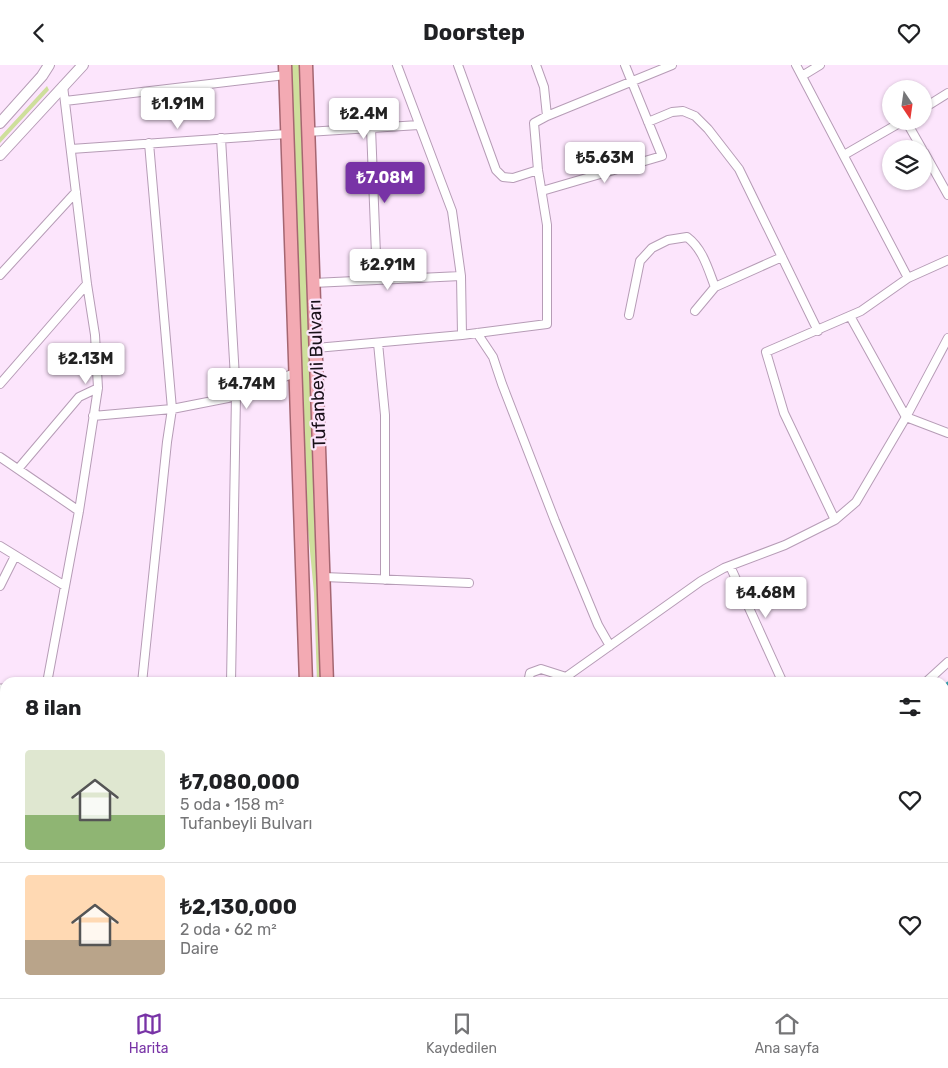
<!DOCTYPE html>
<html lang="tr">
<head>
<meta charset="utf-8">
<style>
	:root { --surface:#fff; --page:#f2f2f2; --text:#202124; --muted:#757577; --line:#e0e0e0; --accent:#7833a6 }
	body { margin:0; font-family:Rubik,sans-serif; background:var(--page); color:var(--text); height:100vh; display:flex; flex-direction:column; font-size:19px; white-space:nowrap }
	* { box-sizing:border-box; margin:0 }
	p { font-size:16px; color:var(--muted) }
	.icon { flex:none; width:28px; height:28px; fill:none; stroke:currentColor; stroke-width:2; stroke-linecap:round; stroke-linejoin:round }
	.map { position:relative; flex:1; overflow:hidden }
	.drawer { position:absolute; left:0px; top:612px; width:949px; height:321px; display:flex; flex-direction:column; background:var(--surface); border-radius:15px 15px 0 0; box-shadow:0 1px 4px #0004 }
	.drawer>* { flex:none }
	.needle { width:32px; rotate:167deg }
	.controls { position:absolute; left:882px; top:15px; display:grid; gap:10px }
	.controls a { display:grid; place-items:center; width:50px; height:50px; border-radius:50%; background:var(--surface); box-shadow:0 1px 4px #0004; font-size:25px }
	.price { position:absolute; translate:-50% -42px; padding:0 11px; border-radius:5px; background:#fff; color:#222; font-size:16px; line-height:32px; filter:drop-shadow(0 1px 2px #0008) }
	.price::after { content:''; position:absolute; left:50%; top:30px; width:15px; height:11px; margin-left:-8px; background:inherit; clip-path:polygon(0 0,100% 0,50% 100%) }
	.price.current { background:var(--accent); color:#fff }
	ul { padding:0; list-style:none }
	li { display:flex; align-items:center; gap:15px; height:125px; padding:0 25px }
	li+li { border-top:1px solid var(--line) }
	li span { display:grid; place-items:center; flex:none; width:140px; height:100px; border-radius:5px; color:#555 }
	li>.icon { margin-inline-start:auto }
	span .icon { width:60px; height:60px; fill:#fffc; stroke-width:1 }
	li b { font-size:21px }
	h2 { display:flex; justify-content:space-between; align-items:center; height:60px; padding:0 25px; font-size:21px }
	header { display:flex; justify-content:space-between; align-items:center; height:65px; padding:0 25px; background:var(--surface); font-size:22px; font-weight:700 }
	.tab-bar { display:flex; justify-content:space-around; align-items:center; height:70px; border-top:1px solid var(--line); background:var(--surface); font-size:14px; color:var(--muted) }
	.tab-bar a { display:grid; justify-items:center; gap:2px }
	.tab-bar .current { color:var(--accent) }
	.map>svg:first-child { display:block }
	.green { fill:#cedf9c }
	.lines { fill:none; stroke-linecap:round; stroke-linejoin:round }
	.stream { stroke:#37a5b2; stroke-width:3 }
	.minor-casing { stroke:#b69cb6; stroke-width:10 }
	.tertiary-casing { stroke:#b69cb6; stroke-width:11 }
	.secondary-casing { stroke:#b69cb6; stroke-width:12 }
	.trunk-casing { stroke:#a56671; stroke-width:15 }
	.minor { stroke:#fff; stroke-width:8 }
	.tertiary { stroke:#fff; stroke-width:9 }
	.secondary { stroke:#fff; stroke-width:10 }
	.trunk { stroke:#f3aab3; stroke-width:12 }
	.labels { text-anchor:middle; stroke-width:4.5; stroke-linejoin:round; paint-order:stroke }
	.street-label { font-size:18px; fill:#191019; stroke:#fce5fc }
</style>
</head>
<body>
<header><svg class="icon" aria-label="back" viewBox="0 0 24 24"><path d="M15 5l-7 7 7 7"/></svg>Doorstep<svg class="icon" aria-label="heart" viewBox="0 0 24 24"><path d="M12 20l-8-8c-3-5 5-10 8-4 3-6 11-1 8 4z"/></svg></header>
<div class="map">
<svg width="948" height="933" viewBox="0 0 948 933">
	<rect width="100%" height="100%" fill="#fce5fc"/>
	<path class="green" d="M291,0h8l21,618 -3,-1 -3,-89 -6,-63z
		M47,21l2,4 -49,53v-6z"/>
	<g class="lines">
		<path class="stream" d="M944,621l4,-3
			M534,929v4"/>
		<g class="minor-casing">
			<path id="minor" d="M397,0l55,146 9,65 1,59
				M458,0l38,105 7,7 10,1 25,-8
				M536,0l8,22 3,29
				M796,0l112,213
				M802,11l18,-11
				M65,36l220,-26
				M924,43l24,-15
				M906,56l16,28
				M648,57l24,-10 11,-1 12,5 13,13 31,40 79,162
				M371,63l6,152
				M307,67l112,-7
				M221,73l15,257 -5,288
				M71,84l216,-15
				M924,87l24,43
				M844,90l59,-34
				M542,126l120,-35 -37,-91
				M0,210l76,-83
				M313,218l148,-7
				M695,246l20,-24 67,-30
				M629,250l11,-54 12,-13 16,-8 19,-3c16,12 21,32 28,50
				M850,251l56,101 42,16
				M477,268l16,24 9,27 53,137 43,104 12,21
				M378,278l7,72v165
				M316,283l146,-13 85,-11v-99l-9,-55 -4,-47 13,-7 125,-51
				M0,319l87,-100
				M93,351l79,-7 56,-11 67,-25
				M0,392l79,54
				M18,404l61,-72 19,-9
				M835,455l-51,-107 -18,-61 95,-41 47,-33 40,-18
				M0,481l65,40
				M730,501l53,117
				M324,512l145,6
				M0,521l15,-30
				M47,618l32,-172 19,-123 -3,-53 -8,-51 -24,-198
				M142,618l25,-241 5,-33 -23,-266
				M528,618l2,-10 11,-4 25,8 135,-96 23,-13 61,-23 50,-25 21,-18 50,-85 42,-79
				M925,618l23,-21
				M944,634l4,-3
				M0,783l5,1
				M0,849l5,-27
				M177,929v4
				M506,929l3,4
				M526,929v4
				M735,933v-4"/>
		</g>
		<g class="tertiary-casing">
			<path id="tertiary" d="M0,624h5
				M0,861l5,9
				M28,929v4
				M878,929l8,4"/>
		</g>
		<g class="secondary-casing">
			<path id="secondary" d="M0,58l42,-47 7,-11
				M0,90l83,-90"/>
		</g>
		<g class="trunk-casing">
			<path id="trunk" d="M285,0l21,618
				M306,0l21,618
				M317,929v4
				M336,929v4"/>
		</g>
		<use href="#minor" class="minor"/>
		<use href="#tertiary" class="tertiary"/>
		<use href="#secondary" class="secondary"/>
		<use href="#trunk" class="trunk"/>
	</g>
	<g class="labels">
		<g class="street-label">
			<text transform="translate(317 309) rotate(-92)" y="6">Tufanbeyli Bulvarı</text>
		</g>
	</g>
</svg>
<div class="controls">
<a><svg class="needle" viewBox="-14 -14 28 28"><path d="M0-13l5 13h-10z" fill="#e53935"/><path d="M0 13l5-13h-10z" fill="#757577"/></svg></a>
<a><svg class="icon" aria-label="layers" viewBox="0 0 24 24"><path d="M12 4l9 5-9 5-9-5zM3 14l9 5 9-5"/></svg></a>
</div>
<b class="price" style="left:178px;top:65px">₺1.91M</b>
<b class="price" style="left:364px;top:75px">₺2.4M</b>
<b class="price" style="left:605px;top:119px">₺5.63M</b>
<b class="price current" style="left:385px;top:139px">₺7.08M</b>
<b class="price" style="left:388px;top:226px">₺2.91M</b>
<b class="price" style="left:86px;top:320px">₺2.13M</b>
<b class="price" style="left:247px;top:345px">₺4.74M</b>
<b class="price" style="left:766px;top:554px">₺4.68M</b>
<section class="drawer">
<h2>8 ilan<svg class="icon" aria-label="filters" viewBox="0 0 24 24"><path d="M4 7h16M4 17h16"/><circle cx="9" cy="7" r="2"/><circle cx="15" cy="17" r="2"/></svg></h2>
<ul>
<li><span style="background:linear-gradient(#dfe7d0 65%,#8fb573 0)"><svg class="icon" aria-label="home" viewBox="0 0 24 24"><path d="M3 11l9-7 9 7M6 9v11h12V9"/></svg></span><div><b>₺7,080,000</b><p>5 oda · 158 m²</p><p>Tufanbeyli Bulvarı</p></div><svg class="icon" aria-label="heart" viewBox="0 0 24 24"><path d="M12 20l-8-8c-3-5 5-10 8-4 3-6 11-1 8 4z"/></svg></li>
<li><span style="background:linear-gradient(#ffd9b3 65%,#b9a48a 0)"><svg class="icon" aria-label="home" viewBox="0 0 24 24"><path d="M3 11l9-7 9 7M6 9v11h12V9"/></svg></span><div><b>₺2,130,000</b><p>2 oda · 62 m²</p><p>Daire</p></div><svg class="icon" aria-label="heart" viewBox="0 0 24 24"><path d="M12 20l-8-8c-3-5 5-10 8-4 3-6 11-1 8 4z"/></svg></li>
</ul>
</section>
</div>
<nav class="tab-bar">
<a class="current"><svg class="icon" aria-label="map" viewBox="0 0 24 24"><path d="M3 6l6-2 6 2 6-2v14l-6 2-6-2-6 2zM9 4v14M15 6v14"/></svg>Harita</a>
<a><svg class="icon" aria-label="saved" viewBox="0 0 24 24"><path d="M7 4h10v16l-5-4-5 4z"/></svg>Kaydedilen</a>
<a><svg class="icon" aria-label="home" viewBox="0 0 24 24"><path d="M3 11l9-7 9 7M6 9v11h12V9"/></svg>Ana sayfa</a>
</nav>
</body>
</html>
